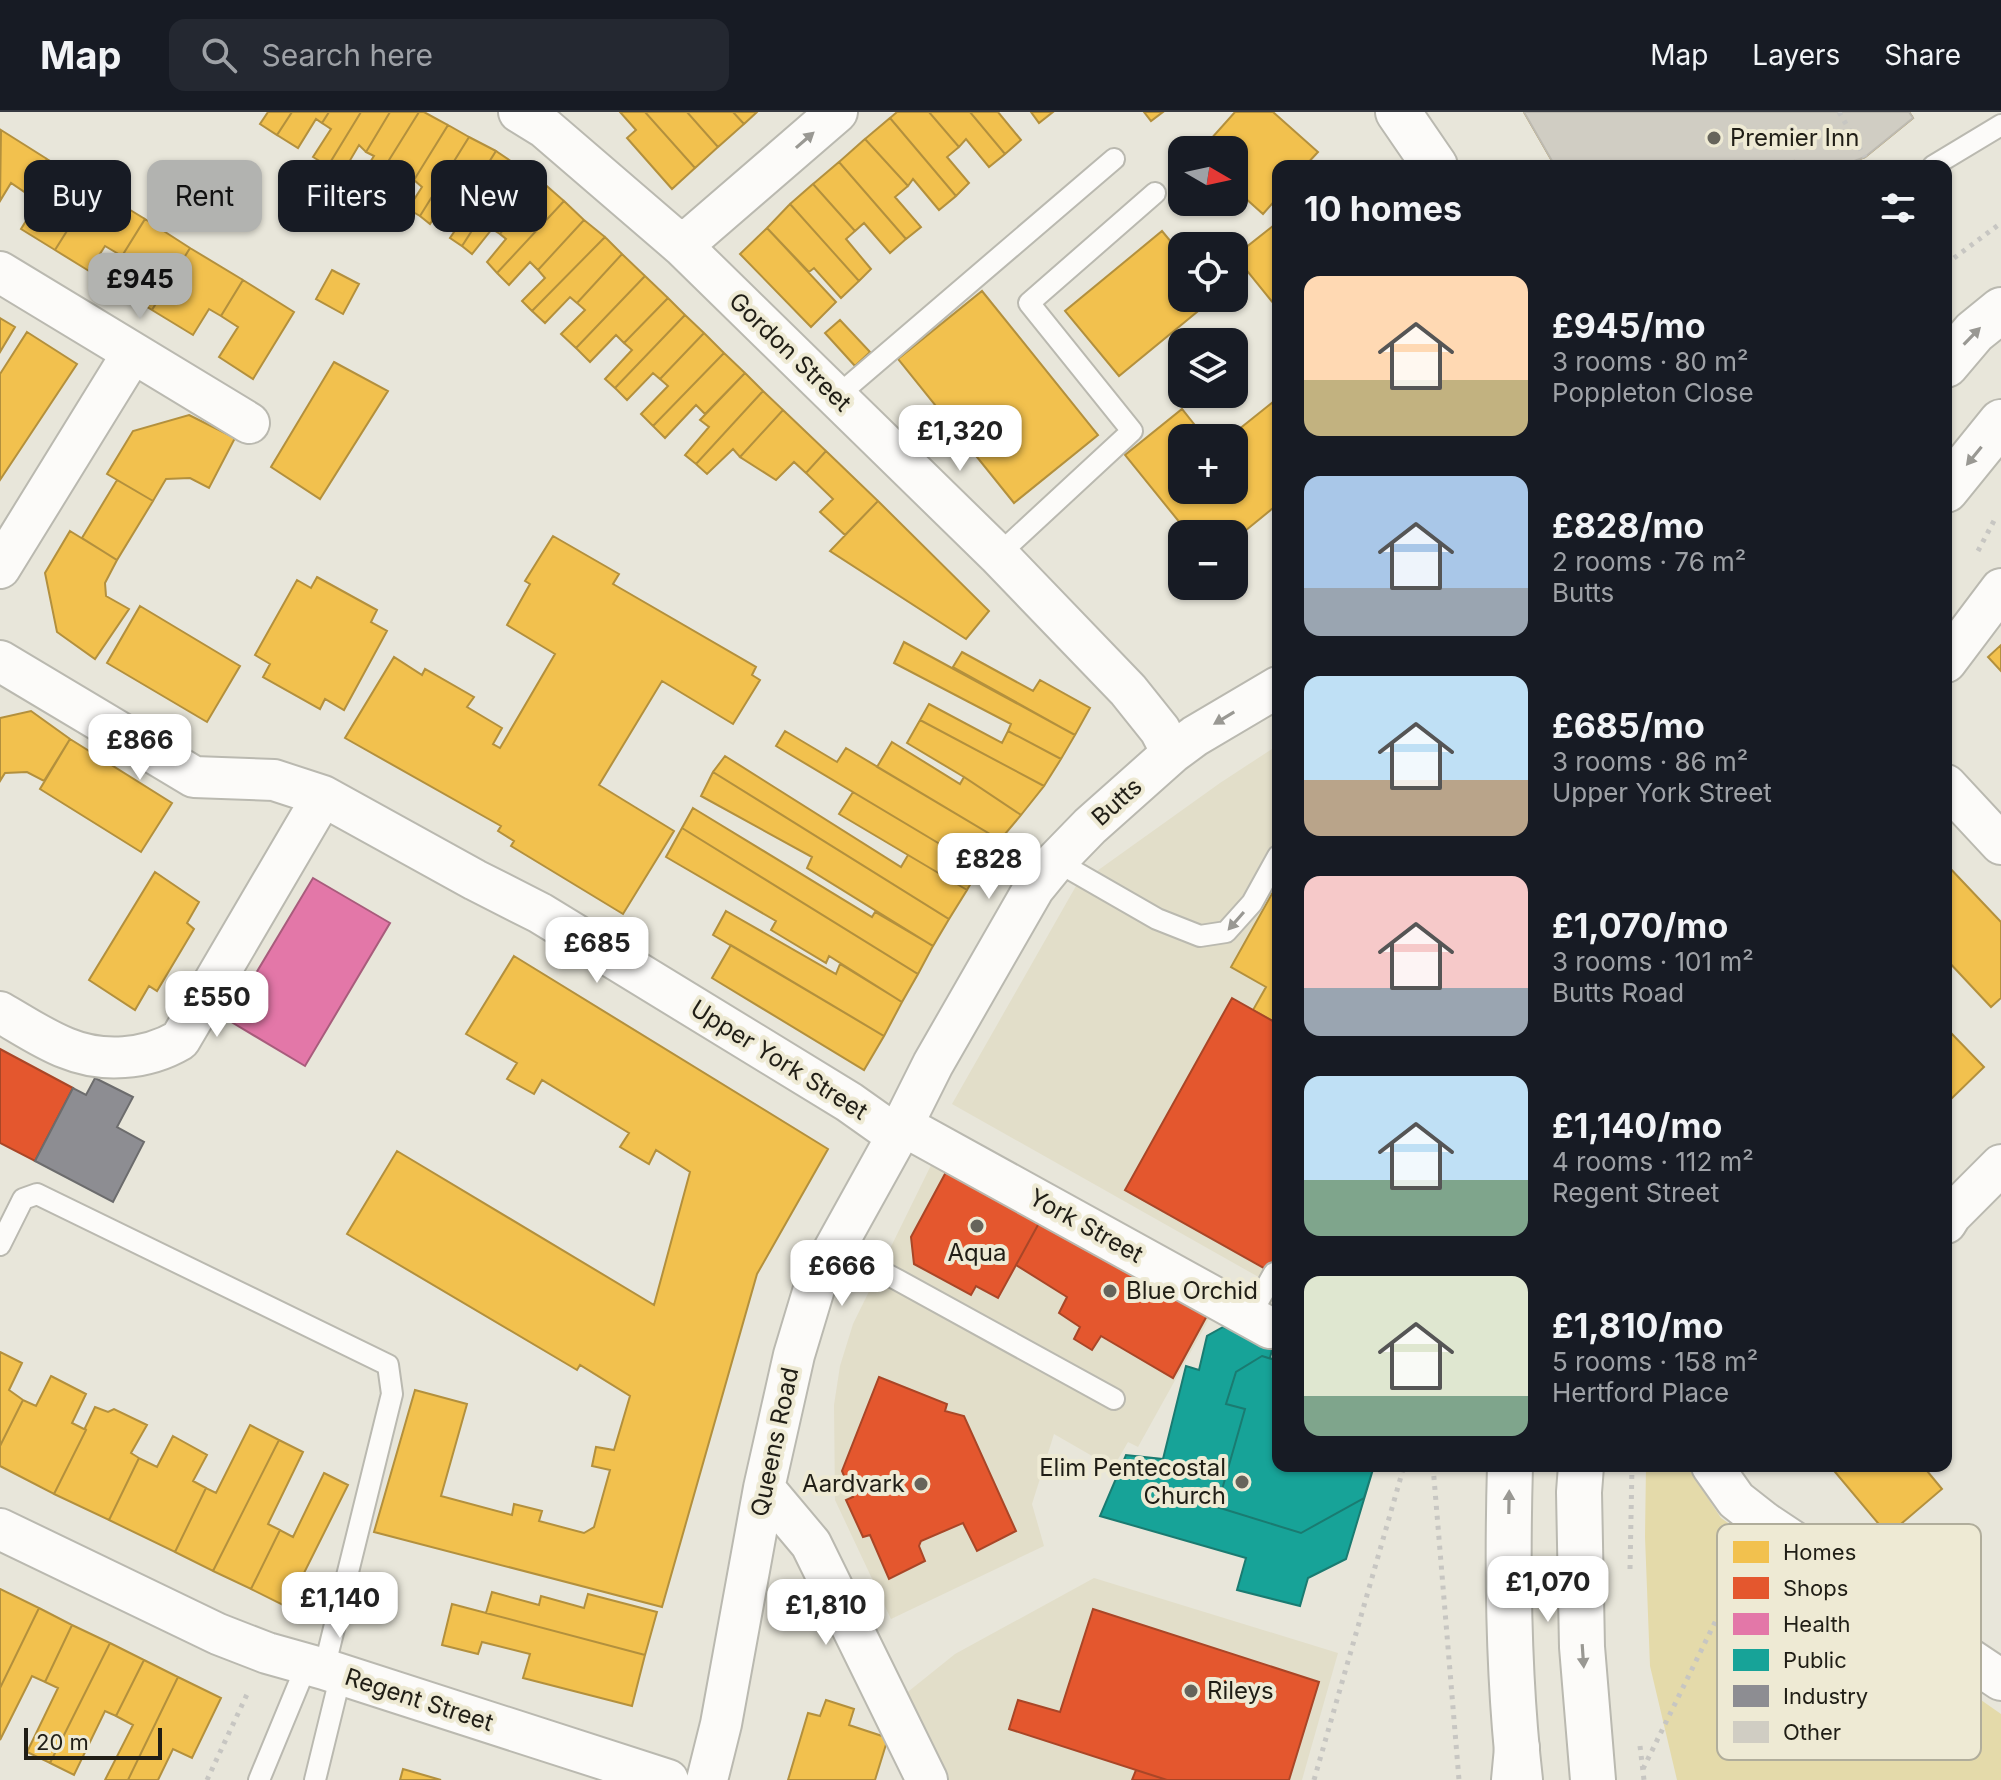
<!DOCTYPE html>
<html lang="en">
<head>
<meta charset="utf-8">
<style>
	:root { --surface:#171b24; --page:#242831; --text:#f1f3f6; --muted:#9ea1a6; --line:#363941; --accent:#b2b3b0 }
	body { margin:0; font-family:Inter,sans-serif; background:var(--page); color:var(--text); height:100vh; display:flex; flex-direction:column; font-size:30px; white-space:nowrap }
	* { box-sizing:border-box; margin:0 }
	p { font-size:26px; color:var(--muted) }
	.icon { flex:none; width:44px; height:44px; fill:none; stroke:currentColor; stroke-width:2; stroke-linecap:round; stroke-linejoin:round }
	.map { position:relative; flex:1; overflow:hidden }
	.details { position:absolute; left:1272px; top:48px; width:680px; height:1312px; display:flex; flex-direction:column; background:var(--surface); border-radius:16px; box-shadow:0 2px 6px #0004 }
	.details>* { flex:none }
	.guide { position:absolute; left:24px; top:48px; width:760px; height:72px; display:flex; gap:16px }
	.needle { width:52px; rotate:99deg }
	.buttons { position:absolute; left:1168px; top:24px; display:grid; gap:16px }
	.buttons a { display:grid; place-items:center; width:80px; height:80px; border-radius:16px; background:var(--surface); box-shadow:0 2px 6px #0004; font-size:40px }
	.scale { position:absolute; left:24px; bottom:20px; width:138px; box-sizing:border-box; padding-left:8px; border:4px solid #201e16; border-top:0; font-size:22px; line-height:28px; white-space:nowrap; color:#201e16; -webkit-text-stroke:6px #eeead4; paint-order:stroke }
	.price { position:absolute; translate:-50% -68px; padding:0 18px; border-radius:16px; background:#fff; color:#222; font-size:26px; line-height:52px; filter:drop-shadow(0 2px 4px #0008) }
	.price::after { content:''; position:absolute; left:50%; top:48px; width:24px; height:18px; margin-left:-12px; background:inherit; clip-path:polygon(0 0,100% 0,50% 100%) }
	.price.on { background:var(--accent); color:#111 }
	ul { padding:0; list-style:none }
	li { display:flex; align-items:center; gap:24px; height:200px; padding:0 32px }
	li span { display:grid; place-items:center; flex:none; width:224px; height:160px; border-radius:16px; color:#555 }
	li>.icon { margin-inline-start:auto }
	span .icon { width:96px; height:96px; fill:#fffc; stroke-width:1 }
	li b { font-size:34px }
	h2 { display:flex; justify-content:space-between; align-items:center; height:96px; padding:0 32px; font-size:34px }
	.chip { padding:0 28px; border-radius:16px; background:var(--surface); box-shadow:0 2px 6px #0004; font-size:28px; line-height:72px }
	.chip.on { background:var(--accent); color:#111 }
	header { display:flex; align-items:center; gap:48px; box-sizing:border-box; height:112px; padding:0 40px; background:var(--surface); border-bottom:2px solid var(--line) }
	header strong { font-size:38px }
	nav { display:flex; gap:44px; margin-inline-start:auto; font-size:28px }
	.search { width:560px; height:72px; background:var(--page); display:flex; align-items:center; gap:20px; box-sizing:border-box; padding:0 28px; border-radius:16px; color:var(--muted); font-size:30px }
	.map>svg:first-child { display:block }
	.built { fill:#e2dec9 }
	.green { fill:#e4daaa }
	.homes { fill:#f2c14e; stroke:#b3903d; stroke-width:2 }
	.shops { fill:#e4572e; stroke:#a94627; stroke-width:2 }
	.health { fill:#e377a8; stroke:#a85c7c; stroke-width:2 }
	.public { fill:#17a398; stroke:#1a7b71; stroke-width:2 }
	.industry { fill:#8d8d92; stroke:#6c6c6d; stroke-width:2 }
	.building { fill:#d0cdc3; stroke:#bdbab1; stroke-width:2 }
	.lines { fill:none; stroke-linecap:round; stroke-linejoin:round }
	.service-casing { stroke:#bab9b0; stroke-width:24 }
	.minor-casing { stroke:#bab9b0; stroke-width:44 }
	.tertiary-casing { stroke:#bab9b0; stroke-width:48 }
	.secondary-casing { stroke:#bab9b0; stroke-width:48 }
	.trunk-casing { stroke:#bab9b0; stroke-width:48 }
	.path { stroke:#c7c6c2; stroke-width:5; stroke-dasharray:4 6; stroke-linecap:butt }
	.service { stroke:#fcfbf9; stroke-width:20 }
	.minor { stroke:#fcfbf9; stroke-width:40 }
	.tertiary { stroke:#fcfbf9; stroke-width:44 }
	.secondary { stroke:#fcfbf9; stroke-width:44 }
	.trunk { stroke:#fcfbf9; stroke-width:44 }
	.oneway { fill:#999893 }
	.poi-dot { fill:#66645b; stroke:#eeead4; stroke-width:3 }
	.labels { text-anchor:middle; stroke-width:8; stroke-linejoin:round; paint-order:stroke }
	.poi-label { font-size:24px; fill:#201e16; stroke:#eeead4; text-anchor:start }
	.street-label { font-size:24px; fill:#201e16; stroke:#eeead4 }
	.key { fill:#eeead4; stroke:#b0ad9b; stroke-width:2 }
	.key-label { font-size:22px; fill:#201e16 }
</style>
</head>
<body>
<header>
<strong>Map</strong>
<div class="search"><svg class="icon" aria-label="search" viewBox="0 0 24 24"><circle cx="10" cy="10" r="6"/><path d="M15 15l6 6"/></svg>Search here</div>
<nav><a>Map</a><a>Layers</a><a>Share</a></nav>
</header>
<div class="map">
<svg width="2001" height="1668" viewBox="0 0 2001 1668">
	<rect width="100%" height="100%" fill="#e8e6da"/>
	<path class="built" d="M1278,633v543l-326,-184 124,-218 144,-103z
		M937,1041l277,157 -76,137 -10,-5 -15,26 -59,-34 -22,70 12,42 -153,73 -56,-119 -1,-95 6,-39 13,-42z
		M1094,1466l244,75 -36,127h-360l-38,-85 51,-41z"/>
	<path class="green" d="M1646,1354h41l34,52 280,196v66h-324l-27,-114 -5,-129z"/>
	<path class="homes" d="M268,0h24l-15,23 -17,-11z
		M292,0h37l-7,11 -6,-4 -18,29 -21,-13z
		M329,0h32l-33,54 -15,-9 18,-28 -9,-6z
		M361,0h29l-24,40 -7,-7 -17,29 -14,-8z
		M390,0h29l-48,77 -13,-8 16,-25 -8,-4z
		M419,0h5l24,13 -34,55 -11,-6 -16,26 -16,-11z
		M620,0h25l50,56 -23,21 -45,-51 9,-8z
		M645,0h42l31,35 -23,21z
		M687,0h46l11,12 -26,23z
		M733,0h24l-13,12z
		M897,0h32l30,35 -12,10 22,26 -13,13 -66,-78z
		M929,0h41l35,42 -16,13 -23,-28 -7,8z
		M970,0h28l23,28 -16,14z
		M1031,0h22l-14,11z
		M1144,0h19l-12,9z
		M1235,0h38l45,40 -13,14h-27v31l-15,17 -29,-26v-38h-33z
		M1524,0h385l4,6 -48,39 -24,9h-44l-3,-5 -8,5h-231z
		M890,6l66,78 -17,14 -26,-31 -5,7 -43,-47z
		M448,13l21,12 -49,79 -12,-7 14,-22 -8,-7z
		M1,18l46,29 -21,34 -15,-10 -11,18z
		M469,25l27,14 -37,59 -14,-9 -15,23 -10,-8z
		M865,27l43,47 -13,11 26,30 -15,12 -67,-77z
		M496,39l19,13 -53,82 -12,-8 16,-24 -7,-4z
		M47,47l47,29 -39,62 -34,-21 18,-29 -13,-7z
		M839,50l67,77 -16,14 -26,-30 -9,8 -42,-47z
		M515,52l26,17 -41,53 -8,-5 -20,25 -10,-8z
		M541,69l23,20 -67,72 -10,-11 19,-23 -6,-5z
		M813,72l42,47 -9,8 25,30 -12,12 -69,-77z
		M94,76l51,31 -23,37 -17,-10 -16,25 -34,-21z
		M564,89l20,19 -46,50 -8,-8 -21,23 -12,-12z
		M1201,90h19l-9,9z
		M790,92l69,77 -18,17 -27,-30 -5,4 -42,-44z
		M145,107l45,29 -38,62 -28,-17 15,-26 -17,-11z
		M584,108l21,17 -73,74 -10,-10 23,-23 -7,-8z
		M1278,110v87l-43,-53z
		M767,116l69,74 -25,25 -71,-73z
		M1162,119l20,24v43h32l-95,78 -54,-65z
		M605,125l17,17 -45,49 -7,-6 -25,26 -13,-12z
		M190,136l53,32 -22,36 -12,-7 -16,26 -41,-25z
		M622,142l23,22 -69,72 -15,-14 24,-24 -8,-7z
		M332,158l27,14 -16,30 -27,-15z
		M645,164l23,22 -44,45 -8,-8 -26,27 -14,-14z
		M243,168l51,32 -41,67 -34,-22 19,-30 -17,-11z
		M982,179l116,144 -84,68 -116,-144z
		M668,186l17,17 -70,73 -10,-9 27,-29 -8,-7z
		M685,203l19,18 -44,46 -7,-6 -26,27 -12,-12z
		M0,206l15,9 -15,25z
		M840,208l30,32 -15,14 -30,-33z
		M27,220l50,32 -77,116v-106z
		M704,221l20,20 -71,73 -12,-12 27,-28 -8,-7z
		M724,241l21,20 -40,41 -9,-9 -31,33 -12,-12z
		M334,250l54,29 -68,108 -49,-32z
		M745,261l18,18 -67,73 -11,-9 24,-28 -9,-7z
		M763,279l20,19 -43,47 -7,-8 -26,25 -11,-10z
		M1278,286v106l-44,36v-6h-45l-64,-79 57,-46 23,29h-23v52h52v-52h-6z
		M783,298l43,41 -20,22 -12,-11 -18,18 -36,-23z
		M189,303l46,23 -26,50 -19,-10 -24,1 -13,22 -46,-27 26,-43z
		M826,339l52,50 -33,34 -25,-23 13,-13 -27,-26z
		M117,368l36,21 -36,59 -35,-22z
		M878,389l111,110 -23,28 -136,-88z
		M70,419l47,29 -12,23 1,13 23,13 -34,50 -38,-27 -12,-59z
		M553,424l66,38 -6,10 143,83 -4,8 8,5 -27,44 -71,-43 -63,104 75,46 -51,83 -112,-68 3,-5 -16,-10 3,-5 -156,-88 49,-81 28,18 3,-6 49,28 -7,10 35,21 -9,16 7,4 55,-94 -48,-29 23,-41 -5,-3z
		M317,465l60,33 -6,12 16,9 -43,79 -19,-11 -5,10 -57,-32 7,-13 -15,-9 42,-75 14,8z
		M140,494l100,60 -33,56 -100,-59z
		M904,530l171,93 -14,24 -53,-28 3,-7 -117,-61z
		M2001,533v26l-13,-14z
		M962,540l71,39 7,-11 50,28 -15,27 -122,-68z
		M929,592l73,39 6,-12 53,28 -17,27 -124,-66z
		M31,599l39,28 -26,42 -17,-9 -22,1 -5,8v-63z
		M920,608l124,66 -23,29 -57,-38 -57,-34z
		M785,619l52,31 9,-14 154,92 -20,28 -204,-122z
		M70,627l102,64 -31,49 -101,-63z
		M892,630l68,42 4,-7 57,38 -21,25 -123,-73z
		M725,644l176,111 7,-12 59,35 -18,29 -236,-147z
		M713,660l236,147 -16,27 -126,-78 5,-11 -111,-61z
		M853,680l127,76 -13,22 -128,-76z
		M693,696l179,109 3,-5 58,34 -15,28 -236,-146z
		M682,716l236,146 -16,28 -73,-46 -3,7 -55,-33 5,-9 -110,-64z
		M1946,752l55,58v76l-10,9 -45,-48z
		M155,760l44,30 -12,21 7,6 -37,62 -8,-5 -14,24 -46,-30z
		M1278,771v141l-25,-14 13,-23 -35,-20z
		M726,799l110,63 4,-10 62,38 -18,34 -171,-101z
		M731,833l153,91 -20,34 -152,-92z
		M514,844l314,193 -71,125 -95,333 -288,-75 41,-142 52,14 -26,92 71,19 2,-11 28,7 -3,10 45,12 10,-6 16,-57 -18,-4 4,-19 18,3 16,-54 -50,-31 -3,5 -230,-136 50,-83 257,154 36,-133 -34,-22 -7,14 -29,-17 9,-14 -87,-53 -8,14 -27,-15 10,-16 -51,-29z
		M1952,922l32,33 -38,37v-64z
		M0,1240l22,11 -13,27 14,10 -23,46z
		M51,1264l35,18 -14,29 14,7 -32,64 -54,-28v-20l23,-46 13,6z
		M95,1295l13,5 6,-3 33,16 -16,28 8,5 -30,62 -55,-26 32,-64 -1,-2z
		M250,1313l29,15 -66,131 -38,-19 31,-64 10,5z
		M173,1324l34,19 -14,26 13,7 -31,64 -66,-32 30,-62 18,9z
		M279,1328l24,12 -35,72 12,6 -29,59 -38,-18z
		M1830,1354h93l19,23 -54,46z
		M324,1361l24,12 -61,122 -36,-18 29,-59 13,7z
		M0,1477l39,19 -39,80z
		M492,1480l47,13 2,-9 43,12 4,-14 69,18 -12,43 -159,-42z
		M452,1492l193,51 -13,51 -109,-28 7,-24 -48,-12 -4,12 -36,-9z
		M39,1496l33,17 -27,57 -13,-6 -32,64v-52z
		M72,1513l38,18 -60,120 -23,-11 31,-64 -13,-6z
		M110,1531l34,17 -28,56 -11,-5 -31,64 -24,-12z
		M144,1548l34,17 -50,103h-23l28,-55 -17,-9z
		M178,1565l43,21 -29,60 -19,-9 -15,31h-30z
		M826,1588l28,9 -5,16 39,13 -13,42h-87l20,-67 12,3z
		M403,1657l38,11h-41z"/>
	<path class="shops" d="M1232,886l46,26v252l-153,-86z
		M0,937l73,39 -38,73 -35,-18z
		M952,1049l92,53 -46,84 -22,-12 -5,9 -57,-31 -3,-27z
		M1044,1102l165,98 -36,66 -72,-42 -9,14 -18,-11 6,-12 -21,-14 8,-16 -51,-32z
		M879,1265l68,27 -2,7 19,5 52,115 -39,20 -14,-28 -42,18 -2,5 6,15 -36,18 -19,-44 -7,2 -17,-37 7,-3 -11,-26z
		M1093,1497l226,73 -30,98h-122l-158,-51 9,-29 42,12z
		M1136,1658l31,10h-35z"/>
	<path class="health" d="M313,766l77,45 -85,143 -77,-46z"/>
	<path class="public" d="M1223,1215l51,15 -4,16 8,3v105h96l-28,93 -38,19 -8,28 -63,-16 9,-32 -146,-42 26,-61 37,4 23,-93 13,4 8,-34z
		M1262,1244l16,5v105h96l-10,32 -63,35 -84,-26 28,-98 -19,-5 10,-32z"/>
	<path class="industry" d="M95,966l38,19 -16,30 27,15 -31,60 -78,-41 38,-73 13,7z"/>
	<path class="building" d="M1524,0h385l4,6 -48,39 -24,9h-44l-3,-5 -8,5h-231z"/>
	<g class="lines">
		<g class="service-casing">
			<path id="service" d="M1933,54l68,-41
				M836,285l278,-238
				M998,443l134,-124 -103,-128 126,-110
				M1056,749l101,58 43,17 26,-4 26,-29 26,-47
				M0,1133l23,-46 14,-5 351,171 4,29 -68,275
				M835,1135l59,31 220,121
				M1250,1204l24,-43
				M259,1668l48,-116
				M315,1668l26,-106"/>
		</g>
		<g class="minor-casing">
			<path id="minor" d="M519,0l26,16 137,118 316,309 130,135 32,40 12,23
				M682,134l155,-134
				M0,160l249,151
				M0,456l132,-214
				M0,549l194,116 80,3 49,16 152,84 65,33 309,189 48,34
				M1946,550l55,-73
				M1946,673l55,59
				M0,900c21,12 43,27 66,36 36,15 80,12 114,-8l143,-244
				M902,1013l368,203
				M1946,1111l5,-8 50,-50
				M1712,1354l24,34 28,22 237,158
				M764,1376l47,56 116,236
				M0,1417l218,105 49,19 57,16 344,111
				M707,1668l14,-56 43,-236 30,-133 22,-73 81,-146 36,-72 101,-176 22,-27 34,-35 82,-73 23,-17 83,-49"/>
		</g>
		<g class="tertiary-casing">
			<path id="tertiary" d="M1398,0l37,54"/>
		</g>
		<g class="secondary-casing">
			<path id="secondary" d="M1946,253l28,-33 27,-22
				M1946,378l55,-68
				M1510,1354c-3,105 -2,210 10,314
				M1581,1354l-2,26 3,155 11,133"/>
		</g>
		<g class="trunk-casing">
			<path id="trunk" d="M1514,1668l3,-32"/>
		</g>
		<path class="path" d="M1839,0l26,45
			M1946,152l55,-41
			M1978,439l18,-34
			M1433,1354l26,314
			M1630,1457l2,-103
			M1640,1634l4,34
			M1643,1657l103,-210
			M207,1668l42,-90
			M1314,1668l90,-314"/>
		<use href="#service" class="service"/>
		<use href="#minor" class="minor"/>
		<use href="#tertiary" class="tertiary"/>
		<use href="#secondary" class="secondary"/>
		<use href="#trunk" class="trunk"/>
	</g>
	<defs><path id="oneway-solid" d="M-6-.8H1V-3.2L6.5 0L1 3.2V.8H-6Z" transform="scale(2)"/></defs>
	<g class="oneway">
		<use href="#oneway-solid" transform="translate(805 28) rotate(-41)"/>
		<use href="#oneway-solid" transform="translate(1972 224) rotate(-46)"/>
		<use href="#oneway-solid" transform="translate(1974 344) rotate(129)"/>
		<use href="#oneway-solid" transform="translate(1224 606) rotate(149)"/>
		<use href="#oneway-solid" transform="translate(1236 809) rotate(131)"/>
		<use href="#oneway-solid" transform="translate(1509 1390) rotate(-89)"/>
		<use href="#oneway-solid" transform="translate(1583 1544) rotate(86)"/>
	</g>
	<g class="poi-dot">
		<circle cx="1714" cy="26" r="8"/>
		<circle cx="977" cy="1114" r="8"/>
		<circle cx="1110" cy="1179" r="8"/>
		<circle cx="1242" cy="1370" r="8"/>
		<circle cx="921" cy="1372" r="8"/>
		<circle cx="1191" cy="1579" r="8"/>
	</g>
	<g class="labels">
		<g class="poi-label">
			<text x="1730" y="34">Premier Inn</text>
			<text x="977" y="1149" text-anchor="middle">Aqua</text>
			<text x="1126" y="1187">Blue Orchid</text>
			<text x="1226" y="1364" text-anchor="end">Elim Pentecostal<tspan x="1226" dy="28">Church</tspan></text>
			<text x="905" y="1380" text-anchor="end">Aardvark</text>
			<text x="1207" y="1587">Rileys</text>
		</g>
		<g class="street-label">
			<text transform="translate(790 240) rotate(44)" y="8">Gordon Street</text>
			<text transform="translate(1117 690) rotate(-42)" y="8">Butts</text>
			<text transform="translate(779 948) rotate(32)" y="8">Upper York Street</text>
			<text transform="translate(1086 1114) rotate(29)" y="8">York Street</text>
			<text transform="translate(775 1330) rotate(-78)" y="8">Queens Road</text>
			<text transform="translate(419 1588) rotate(18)" y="8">Regent Street</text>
		</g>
	</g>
	<rect x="1717" y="1412" width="264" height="236" rx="12" class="key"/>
	<rect x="1733" y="1429" width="36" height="22" fill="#f2c14e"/>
	<rect x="1733" y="1465" width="36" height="22" fill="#e4572e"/>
	<rect x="1733" y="1501" width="36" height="22" fill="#e377a8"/>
	<rect x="1733" y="1537" width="36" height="22" fill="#17a398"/>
	<rect x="1733" y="1573" width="36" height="22" fill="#8d8d92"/>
	<rect x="1733" y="1609" width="36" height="22" fill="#d0cdc3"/>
	<g class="key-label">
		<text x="1783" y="1448">Homes</text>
		<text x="1783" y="1484">Shops</text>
		<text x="1783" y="1520">Health</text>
		<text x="1783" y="1556">Public</text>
		<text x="1783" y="1592">Industry</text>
		<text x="1783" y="1628">Other</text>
	</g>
</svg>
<div class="buttons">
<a><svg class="needle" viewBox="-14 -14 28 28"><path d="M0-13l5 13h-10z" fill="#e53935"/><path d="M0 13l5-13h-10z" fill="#9ea1a6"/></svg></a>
<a><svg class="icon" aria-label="locate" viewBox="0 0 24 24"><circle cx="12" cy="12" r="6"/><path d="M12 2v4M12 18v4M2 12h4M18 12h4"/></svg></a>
<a><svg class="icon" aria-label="layers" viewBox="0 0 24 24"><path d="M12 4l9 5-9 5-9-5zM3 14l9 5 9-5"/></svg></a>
<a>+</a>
<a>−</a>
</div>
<div class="scale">20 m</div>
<b class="price on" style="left:140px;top:209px">£945</b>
<b class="price" style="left:960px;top:361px">£1,320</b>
<b class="price" style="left:140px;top:670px">£866</b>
<b class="price" style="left:989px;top:789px">£828</b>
<b class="price" style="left:597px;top:873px">£685</b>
<b class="price" style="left:217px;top:927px">£550</b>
<b class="price" style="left:842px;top:1196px">£666</b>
<b class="price" style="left:1548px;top:1512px">£1,070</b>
<b class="price" style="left:340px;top:1528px">£1,140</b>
<b class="price" style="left:826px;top:1535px">£1,810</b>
<div class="guide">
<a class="chip">Buy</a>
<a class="chip on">Rent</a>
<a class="chip">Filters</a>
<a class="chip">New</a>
</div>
<section class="details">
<h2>10 homes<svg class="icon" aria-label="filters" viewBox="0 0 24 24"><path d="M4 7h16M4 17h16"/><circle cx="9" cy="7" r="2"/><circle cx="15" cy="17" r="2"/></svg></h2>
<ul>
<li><span style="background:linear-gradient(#ffd9b3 65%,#c2b280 0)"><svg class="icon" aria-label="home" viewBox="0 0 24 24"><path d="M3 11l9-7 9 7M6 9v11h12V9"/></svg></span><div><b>£945/mo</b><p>3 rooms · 80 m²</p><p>Poppleton Close</p></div></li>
<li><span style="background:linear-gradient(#a9c7e8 70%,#9aa5b1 0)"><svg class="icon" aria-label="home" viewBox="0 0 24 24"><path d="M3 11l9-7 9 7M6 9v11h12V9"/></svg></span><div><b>£828/mo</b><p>2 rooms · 76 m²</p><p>Butts</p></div></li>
<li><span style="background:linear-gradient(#bfe0f5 65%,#b9a48a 0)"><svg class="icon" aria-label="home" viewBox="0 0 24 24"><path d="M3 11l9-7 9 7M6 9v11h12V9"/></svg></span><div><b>£685/mo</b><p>3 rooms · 86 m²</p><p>Upper York Street</p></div></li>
<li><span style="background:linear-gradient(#f6c9c9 70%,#9aa5b1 0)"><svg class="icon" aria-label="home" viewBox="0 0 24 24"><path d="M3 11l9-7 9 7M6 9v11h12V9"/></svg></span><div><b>£1,070/mo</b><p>3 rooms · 101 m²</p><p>Butts Road</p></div></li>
<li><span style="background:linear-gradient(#bfe0f5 65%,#7fa58c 0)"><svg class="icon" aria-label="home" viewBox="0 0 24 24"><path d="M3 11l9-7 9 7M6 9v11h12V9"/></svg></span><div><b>£1,140/mo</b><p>4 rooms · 112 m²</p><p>Regent Street</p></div></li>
<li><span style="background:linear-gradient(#dfe7d0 75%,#7fa58c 0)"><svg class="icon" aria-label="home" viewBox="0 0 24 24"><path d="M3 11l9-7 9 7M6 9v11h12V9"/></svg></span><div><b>£1,810/mo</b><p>5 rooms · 158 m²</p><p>Hertford Place</p></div></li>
</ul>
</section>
</div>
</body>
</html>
